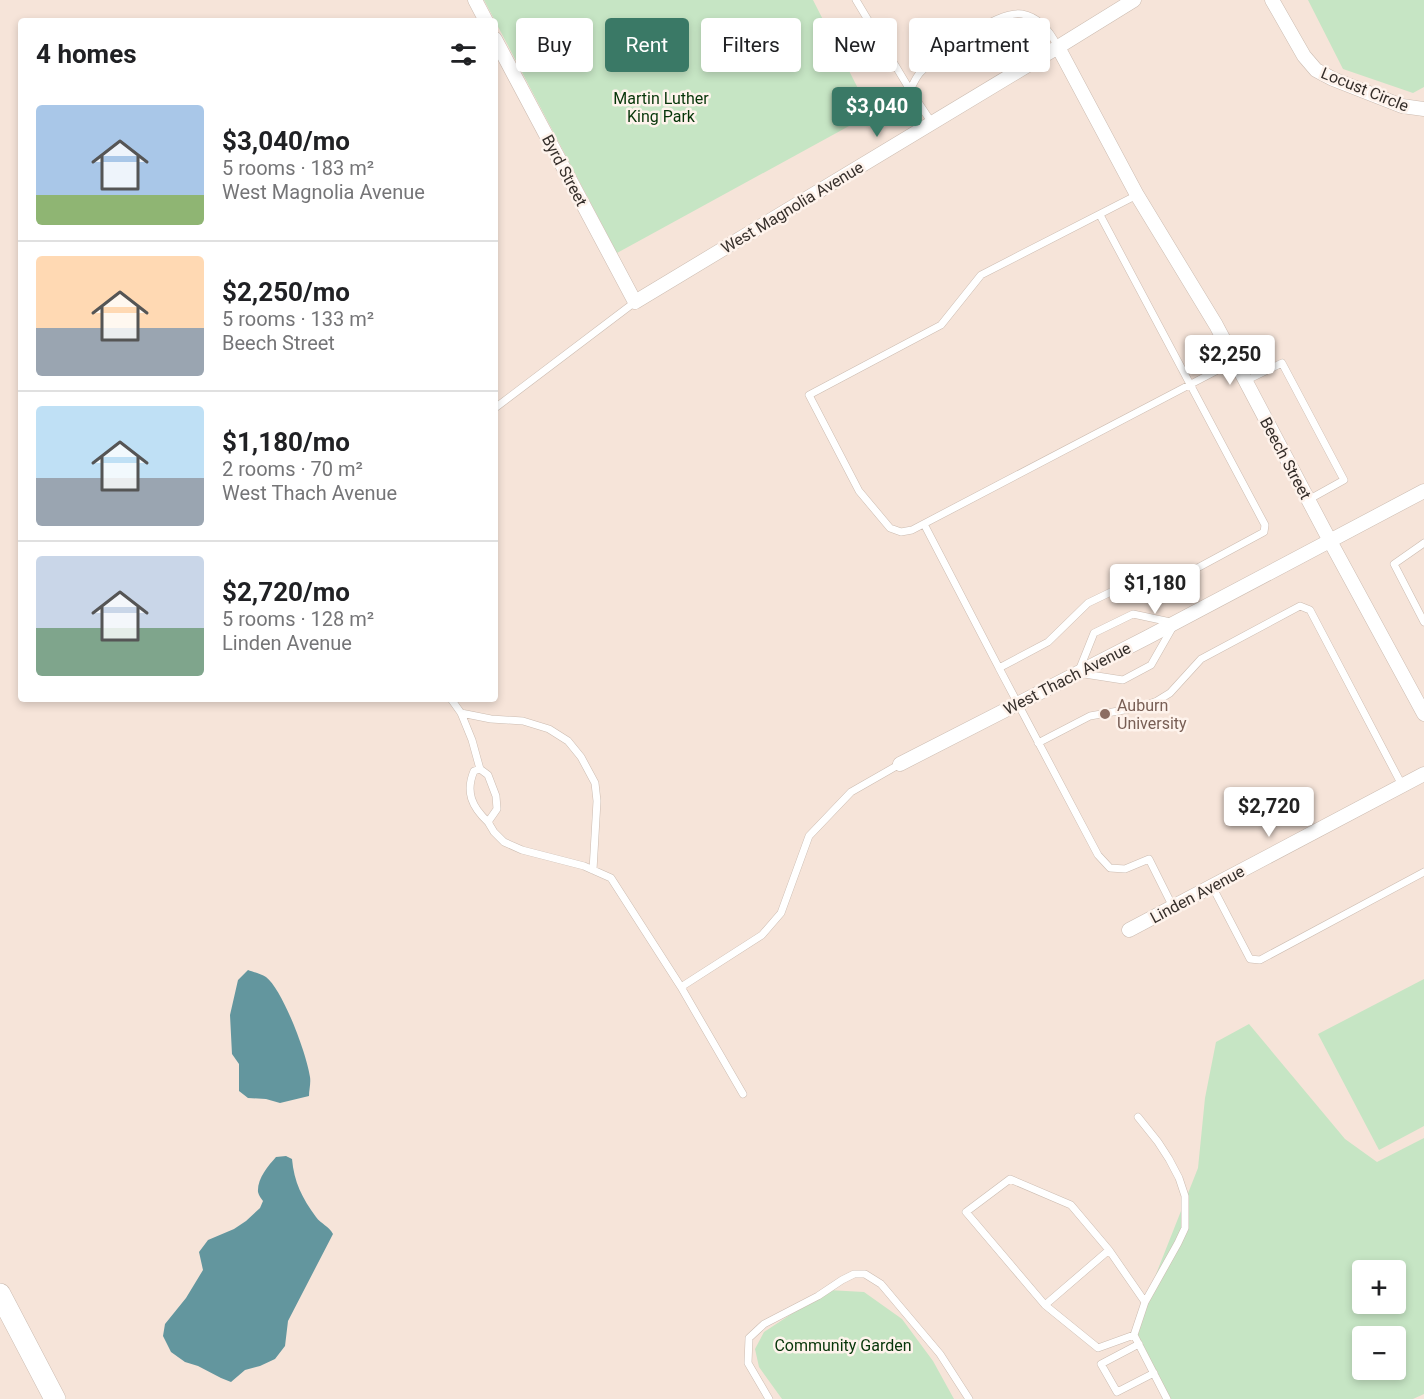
<!DOCTYPE html>
<html lang="en">
<head>
<meta charset="utf-8">
<style>
	:root { --surface:#fff; --page:#f6f6f6; --text:#202124; --muted:#757577; --line:#e0e0e0; --accent:#3a7966 }
	body { margin:0; font-family:Roboto,sans-serif; background:var(--page); color:var(--text); height:100vh; display:flex; flex-direction:column; font-size:22px; white-space:nowrap }
	* { box-sizing:border-box; margin:0 }
	p { font-size:20px; color:var(--muted) }
	.icon { flex:none; width:33px; height:33px; fill:none; stroke:currentColor; stroke-width:2; stroke-linecap:round; stroke-linejoin:round }
	.map { position:relative; flex:1; overflow:hidden }
	.panel { position:absolute; left:18px; top:18px; width:480px; height:684px; display:flex; flex-direction:column; background:var(--surface); border-radius:6px; box-shadow:0 3px 9px #0003 }
	.panel>* { flex:none }
	.guide { position:absolute; left:516px; top:18px; width:570px; height:54px; display:flex; gap:12px }
	.buttons { position:absolute; left:1352px; top:1260px; display:grid; gap:12px }
	.buttons a { display:grid; place-items:center; width:54px; height:54px; border-radius:6px; background:var(--surface); box-shadow:0 3px 9px #0003; font-size:30px }
	.price { position:absolute; translate:-50% -51px; padding:0 14px; border-radius:6px; background:#fff; color:#222; font-size:20px; line-height:39px; filter:drop-shadow(0 2px 3px #0008) }
	.price::after { content:''; position:absolute; left:50%; top:36px; width:18px; height:14px; margin-left:-9px; background:inherit; clip-path:polygon(0 0,100% 0,50% 100%) }
	.price.on { background:var(--accent); color:#fff }
	ul { padding:0; list-style:none }
	li { display:flex; align-items:center; gap:18px; height:150px; padding:0 18px }
	li+li { border-top:2px solid var(--line) }
	li span { display:grid; place-items:center; flex:none; width:168px; height:120px; border-radius:6px; color:#555 }
	li>.icon { margin-inline-start:auto }
	span .icon { width:72px; height:72px; fill:#fffc; stroke-width:1 }
	li b { font-size:26px }
	h2 { display:flex; justify-content:space-between; align-items:center; height:72px; padding:0 18px; font-size:26px }
	.pill { padding:0 21px; border-radius:6px; background:var(--surface); box-shadow:0 3px 9px #0003; font-size:21px; line-height:54px }
	.pill.on { background:var(--accent); color:#fff }
	.map>svg:first-child { display:block }
	.green { fill:#c6e5c4; fill-rule:evenodd }
	.water { fill:#63969e }
	.lines { fill:none; stroke-linecap:round; stroke-linejoin:round }
	.service-casing { stroke:#ccbcb1; stroke-width:8 }
	.minor-casing { stroke:#ccbcb1; stroke-width:15 }
	.primary-casing { stroke:#ccbcb1; stroke-width:22 }
	.service { stroke:#fff; stroke-width:7 }
	.minor { stroke:#fff; stroke-width:14 }
	.primary { stroke:#fff; stroke-width:21 }
	.education-dot { fill:#8d6e63; stroke:#fef3ec; stroke-width:2 }
	.labels { text-anchor:middle; stroke-width:5; stroke-linejoin:round; paint-order:stroke }
	.street-label { font-size:16px; fill:#362f2b; stroke:#fef3ec }
	.park-label { font-size:16px; fill:#063509; stroke:#fef3ec }
	.education-label { font-size:16px; fill:#785e54; stroke:#fef3ec; text-anchor:start }
</style>
</head>
<body>
<div class="map">
<svg width="1424" height="1399" viewBox="0 0 1424 1399">
	<rect width="100%" height="100%" fill="#f6e4d9"/>
	<path class="green" d="M484,0h329l58,114 -254,139z
		M1308,0h116v87l-11,6 -70,-24z
		M1424,979v147l-45,24 -61,-116z
		M1249,1024l96,115 32,23 47,-24v256l-11,5h-246l-33,-64 11,-33 53,-134 7,-70 11,-56zM1362,1270h33v34h-33zM1362,1336h33v34h-33z
		M828,1290l36,2 38,27 31,42 21,38h-172l-23,-32 -4,-18 9,-17z"/>
	<path class="water" d="M248,970c5,2 13,4 18,7 17,13 41,78 44,100 1,6 -1,13 -1,19l-29,7 -14,-4 -18,-1 -9,-7v-27l-7,-10 -2,-39 8,-35z
		M286,1156l6,3c2,23 10,39 24,58 5,7 13,9 17,17l-45,87 -3,25 -10,13 -15,7 -15,4 -14,12 -10,-4 -23,-12 -13,-4 -14,-10 -8,-16 2,-12 21,-26 17,-28 -4,-18 9,-12 26,-11 12,-8 14,-13 3,-7c-2,-3 -4,-5 -5,-9 -1,-13 10,-26 18,-35z"/>
	<g class="lines">
		<g class="service-casing">
			<path id="service" d="M856,0l54,90 22,33
				M910,90c3,-5 5,-11 9,-16 16,-18 78,-64 103,-60 17,3 29,19 36,33
				M1137,195l-156,80 -40,50 -132,70 50,96 31,37 11,4 11,-2 323,-169
				M1100,215l165,310 -1,7 -87,47 -43,6 -21,6 -25,12 -40,39 -49,26 99,187 12,13 15,1 24,-10 24,48
				M1245,381l37,-18 62,117 -36,20
				M495,408l140,-106
				M924,524l75,144
				M1424,543l-30,21 30,58
				M1133,614l42,9 -24,42 -28,15 -45,-7 16,-40z
				M451,699l10,14 11,27 8,29 8,6 8,21 1,13 -9,13c-16,-15 -23,-30 -14,-51l6,-2
				M461,713l30,6 32,2 26,8 19,12 13,16 14,26 2,18 -4,69
				M1038,743l52,-27 51,-9 16,-6 13,-8 31,-34 99,-53 10,4 92,175
				M488,822l6,10 10,10 18,8 62,16 27,12 70,109 62,107
				M1212,886l38,73 10,1 164,-88
				M681,987l81,-52 19,-22 28,-77 42,-44 49,-28
				M1138,1117l20,25 11,17 10,19 6,18v32l-7,15 -33,59
				M1109,1250l-64,55 -79,-93 44,-33 61,26 38,45 36,52 -11,33 33,64
				M1045,1305l53,43 36,-13
				M1139,1344l-38,20 16,28 37,-19
				M769,1399l-21,-36 1,-25 15,-14 54,-28 24,-16 12,-6h11l16,10 59,70 29,45"/>
		</g>
		<g class="minor-casing">
			<path id="minor" d="M475,0l11,21
				M1272,0l32,56 12,14 17,9 69,27 22,3
				M495,39l140,263 423,-255 76,-47
				M1058,47l79,148 79,130 114,216 94,173
				M900,764l248,-127 276,-146
				M1129,930l295,-156"/>
		</g>
		<g class="primary-casing">
			<path id="primary" d="M0,1294l55,105"/>
		</g>
		<use href="#service" class="service"/>
		<use href="#minor" class="minor"/>
		<use href="#primary" class="primary"/>
	</g>
	<circle class="education-dot" cx="1105" cy="714" r="6"/>
	<g class="labels">
		<g class="street-label">
			<text transform="translate(1365 89) rotate(22)" y="6">Locust Circle</text>
			<text transform="translate(565 170) rotate(62)" y="6">Byrd Street</text>
			<text transform="translate(792 207) rotate(-31)" y="6">West Magnolia Avenue</text>
			<text transform="translate(1286 458) rotate(62)" y="6">Beech Street</text>
			<text transform="translate(1067 678) rotate(-27)" y="6">West Thach Avenue</text>
			<text transform="translate(1197 894) rotate(-28)" y="6">Linden Avenue</text>
		</g>
		<g class="park-label">
			<text x="661" y="104">Martin Luther<tspan x="661" dy="18">King Park</tspan></text>
			<text x="843" y="1351">Community Garden</text>
		</g>
		<g class="education-label">
			<text x="1117" y="711">Auburn<tspan x="1117" dy="18">University</tspan></text>
		</g>
	</g>
</svg>
<div class="buttons">
<a>+</a>
<a>−</a>
</div>
<b class="price on" style="left:877px;top:138px">$3,040</b>
<b class="price" style="left:1230px;top:386px">$2,250</b>
<b class="price" style="left:1155px;top:615px">$1,180</b>
<b class="price" style="left:1269px;top:838px">$2,720</b>
<div class="guide">
<a class="pill">Buy</a>
<a class="pill on">Rent</a>
<a class="pill">Filters</a>
<a class="pill">New</a>
<a class="pill">Apartment</a>
</div>
<section class="panel">
<h2>4 homes<svg class="icon" aria-label="filters" viewBox="0 0 24 24"><path d="M4 7h16M4 17h16"/><circle cx="9" cy="7" r="2"/><circle cx="15" cy="17" r="2"/></svg></h2>
<ul>
<li><span style="background:linear-gradient(#a9c7e8 75%,#8fb573 0)"><svg class="icon" aria-label="home" viewBox="0 0 24 24"><path d="M3 11l9-7 9 7M6 9v11h12V9"/></svg></span><div><b>$3,040/mo</b><p>5 rooms · 183 m²</p><p>West Magnolia Avenue</p></div></li>
<li><span style="background:linear-gradient(#ffd9b3 60%,#9aa5b1 0)"><svg class="icon" aria-label="home" viewBox="0 0 24 24"><path d="M3 11l9-7 9 7M6 9v11h12V9"/></svg></span><div><b>$2,250/mo</b><p>5 rooms · 133 m²</p><p>Beech Street</p></div></li>
<li><span style="background:linear-gradient(#bfe0f5 60%,#9aa5b1 0)"><svg class="icon" aria-label="home" viewBox="0 0 24 24"><path d="M3 11l9-7 9 7M6 9v11h12V9"/></svg></span><div><b>$1,180/mo</b><p>2 rooms · 70 m²</p><p>West Thach Avenue</p></div></li>
<li><span style="background:linear-gradient(#c9d6e8 60%,#7fa58c 0)"><svg class="icon" aria-label="home" viewBox="0 0 24 24"><path d="M3 11l9-7 9 7M6 9v11h12V9"/></svg></span><div><b>$2,720/mo</b><p>5 rooms · 128 m²</p><p>Linden Avenue</p></div></li>
</ul>
</section>
</div>
</body>
</html>
